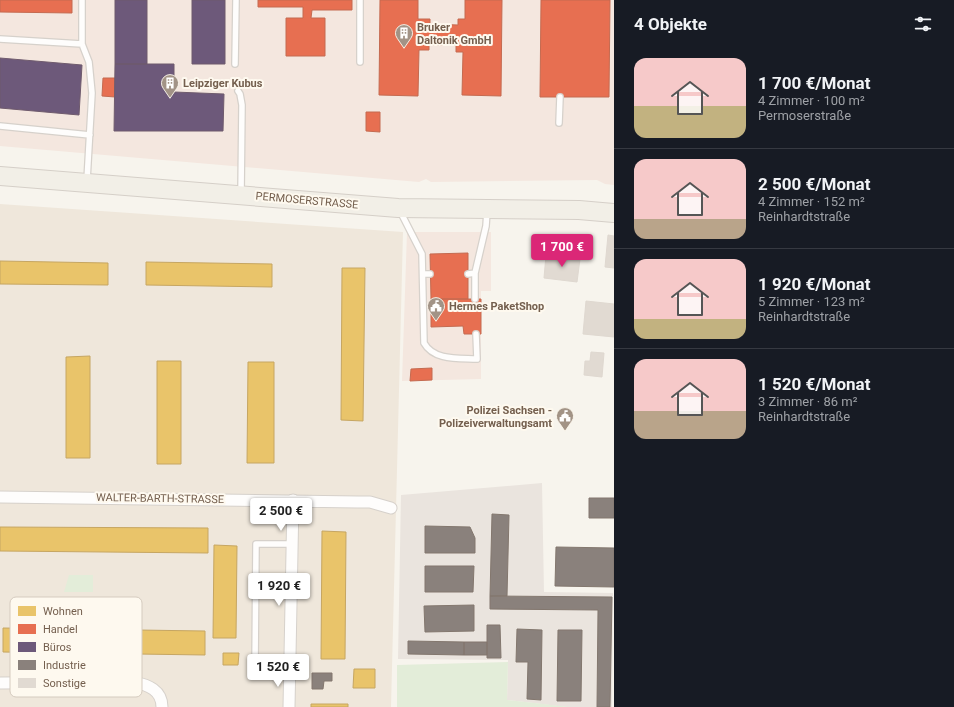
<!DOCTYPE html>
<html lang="de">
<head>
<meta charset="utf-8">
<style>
	:root { --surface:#171b24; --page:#242831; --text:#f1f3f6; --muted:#9ea1a6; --line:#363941; --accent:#db2777 }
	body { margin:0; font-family:Roboto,sans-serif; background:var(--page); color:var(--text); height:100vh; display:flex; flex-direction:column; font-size:15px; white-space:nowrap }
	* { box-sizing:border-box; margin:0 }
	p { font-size:13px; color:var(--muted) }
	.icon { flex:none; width:22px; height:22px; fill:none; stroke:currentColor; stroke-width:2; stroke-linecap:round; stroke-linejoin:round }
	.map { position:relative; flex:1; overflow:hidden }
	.panel { display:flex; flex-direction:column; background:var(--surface); width:340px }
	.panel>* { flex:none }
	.price { position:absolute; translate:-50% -34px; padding:0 9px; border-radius:4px; background:#fff; color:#222; font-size:13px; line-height:26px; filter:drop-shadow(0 1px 2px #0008) }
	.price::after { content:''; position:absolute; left:50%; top:24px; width:12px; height:9px; margin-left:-6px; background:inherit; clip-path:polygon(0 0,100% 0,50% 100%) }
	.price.current { background:var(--accent); color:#fff }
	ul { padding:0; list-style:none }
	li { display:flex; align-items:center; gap:12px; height:100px; padding:0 20px }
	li+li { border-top:1px solid var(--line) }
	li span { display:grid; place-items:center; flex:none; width:112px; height:80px; border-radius:12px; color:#555 }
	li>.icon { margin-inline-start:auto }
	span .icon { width:48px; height:48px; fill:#fffc; stroke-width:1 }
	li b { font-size:17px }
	h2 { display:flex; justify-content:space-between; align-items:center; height:48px; padding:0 20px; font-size:17px }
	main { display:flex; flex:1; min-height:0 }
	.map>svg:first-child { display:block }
	.residential { fill:#efe7db }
	.commercial { fill:#f4e7df }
	.industrial { fill:#eae4de }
	.green { fill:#e3edd9 }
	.homes { fill:#e9c46a; stroke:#c6a662 }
	.shops { fill:#e76f51; stroke:#c46a50 }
	.offices { fill:#6d597a; stroke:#6f5b6d }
	.industry { fill:#8a817c; stroke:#83776e }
	.building { fill:#e1dad2; stroke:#dfd8d0 }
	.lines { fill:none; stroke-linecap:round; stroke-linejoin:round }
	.lane-casing { stroke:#d6d1cb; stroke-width:8 }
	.street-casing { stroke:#d6d1cb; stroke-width:13 }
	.primary-casing { stroke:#d5cfc8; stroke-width:20 }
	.lane { stroke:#fefdfc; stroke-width:5.5 }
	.street { stroke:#fefdfc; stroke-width:11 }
	.primary { stroke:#f2efe7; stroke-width:18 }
	.labels { text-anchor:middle; stroke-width:4; stroke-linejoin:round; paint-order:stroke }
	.poi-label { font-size:11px; font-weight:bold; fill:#745f4e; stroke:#fef9ef; text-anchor:start }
	.street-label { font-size:11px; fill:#745f4e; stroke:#fef9ef }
	.key { fill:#fef9ef; stroke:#d5cbbf; stroke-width:1 }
	.key-label { font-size:11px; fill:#745f4e }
</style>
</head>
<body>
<main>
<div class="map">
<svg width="614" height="707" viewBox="0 0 614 707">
	<rect width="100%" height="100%" fill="#f7f4ed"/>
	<path class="residential" d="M0,204l403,28 -12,475h-391z"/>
	<path class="commercial" d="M0,0h614v185l-9,-1 -8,-4 -166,2 -5,-3 -7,3 -419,-36z
		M407,232h84v59h-10v88l-79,2z"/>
	<path class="industrial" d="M542,483l2,109 69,1 -1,114h-46l-59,-7 1,-40 -110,-1 3,-164z"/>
	<path class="green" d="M69,575h24v17h-29z
		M508,662l-1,38 63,7h-173v-42z"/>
	<path class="homes" d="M0,261l108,2v22l-108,-1z
		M146,262l126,2v23l-126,-2z
		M342,268h23l-2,153 -22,-1z
		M90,356v102h-24v-101z
		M157,361h24v103h-24z
		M248,362h26v101h-27z
		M0,527l208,1v25l-208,-2z
		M322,531l24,1 -1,127h-24z
		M214,545l23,1 -1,92h-23z
		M3,628l202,3v24l-202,-3z
		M223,653h16l-1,12h-15z
		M354,669h21v19h-22z
		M311,704h37v3h-37z"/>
	<path class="shops" d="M0,0h72v13l-72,-1z
		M258,0h94v10h-40l-1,8h14v38h-39v-38h17v-11h-45z
		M380,0h38v19h12v5l28,1v-6h7v-19h37l-1,96 -39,-1 1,-43h-7v-7h-27v5h-10l-1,46 -39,-1z
		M541,0h69l-1,97h-69z
		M103,78h12v19l-13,-1z
		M366,112h14v20l-14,-1z
		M468,253v46h-37l-1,-45z
		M431,299h50v35h-17l-1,-8 -32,1z
		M432,368v12l-22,1 1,-12z"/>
	<path class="offices" d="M115,0h32v64h-32z
		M192,0h33v64h-33z
		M0,58l82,7 -3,50 -79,-7z
		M115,64h59v28l50,2 -1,37h-109z"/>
	<path class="industry" d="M589,498h25v20h-25z
		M492,514l17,1 -2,81h-17z
		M425,526l45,1 5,11v15h-50z
		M556,547l58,1v39l-59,-1z
		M425,566h49l-1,26h-48z
		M490,596l122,1 -2,110h-13l1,-97 -108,-1z
		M474,605v26l-49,1 -1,-26z
		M487,625h13l1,33h-14z
		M517,629l25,1 -1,70 -14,-1 1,-37h-12z
		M558,630h24l-1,71h-24z
		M408,641l56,1v13l-56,-1z
		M464,642h23v13h-23z
		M312,673h20v8h-8l-1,8h-11z"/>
	<path class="building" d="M608,235l6,1v32l-9,-1z
		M546,255l34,4 -3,23 -33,-4z
		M586,301l28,3v33l-31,-3z
		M591,352l13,1 -2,24 -18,-2 1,-14h5z"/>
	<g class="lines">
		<g class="lane-casing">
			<path id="lane" d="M82,0v44l7,18 3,31 -5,87
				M0,39l82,5
				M360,62v-62
				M235,64l1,-64
				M238,91l2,3 2,11 -1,88
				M559,123l1,-26
				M0,126l90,9
				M400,211l22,43 2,89c10,18 35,15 53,16l-1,-25
				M423,274h7
				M468,274l7,-1
				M475,299v-26l11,-47 1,-15
				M289,667h-34l1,-123h36"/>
		</g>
		<g class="street-casing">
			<path id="street" d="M0,497l358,5h12l21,6
				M0,683l134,-1c14,3 28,8 28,25
				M289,707l4,-207"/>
		</g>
		<g class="primary-casing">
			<path id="primary" d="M0,176l398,32 181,2 35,3"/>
		</g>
		<use href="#lane" class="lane"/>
		<use href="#street" class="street"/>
		<use href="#primary" class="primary"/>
	</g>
	<defs>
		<g id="building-pin" transform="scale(0.9)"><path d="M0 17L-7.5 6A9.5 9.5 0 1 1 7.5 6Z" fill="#a29386" stroke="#fef9ef"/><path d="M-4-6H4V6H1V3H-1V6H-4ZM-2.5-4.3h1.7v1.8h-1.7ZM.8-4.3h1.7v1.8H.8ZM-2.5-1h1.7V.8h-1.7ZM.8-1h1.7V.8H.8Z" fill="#fff"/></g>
		<g id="civic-pin" transform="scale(0.9)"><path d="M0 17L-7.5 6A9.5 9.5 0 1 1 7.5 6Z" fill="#a29386" stroke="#fef9ef"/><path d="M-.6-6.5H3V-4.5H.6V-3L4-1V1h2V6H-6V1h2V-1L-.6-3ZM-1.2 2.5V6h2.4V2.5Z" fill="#fff"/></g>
	</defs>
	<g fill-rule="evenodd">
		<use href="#building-pin" x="404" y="33"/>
		<use href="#building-pin" x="170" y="83"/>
		<use href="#civic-pin" x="436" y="306"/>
		<use href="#civic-pin" x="565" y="416"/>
	</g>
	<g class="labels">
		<g class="poi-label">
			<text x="417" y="31">Bruker<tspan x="417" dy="13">Daltonik GmbH</tspan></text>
			<text x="183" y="87">Leipziger Kubus</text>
			<text x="449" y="310">Hermes PaketShop</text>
			<text x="552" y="414" text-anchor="end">Polizei Sachsen -<tspan x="552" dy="13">Polizeiverwaltungsamt</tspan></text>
		</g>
		<g class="street-label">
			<text transform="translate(307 200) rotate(5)" y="4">PERMOSERSTRASSE</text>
			<text transform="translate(160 498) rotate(1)" y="4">WALTER-BARTH-STRASSE</text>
		</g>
	</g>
	<rect x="10" y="597" width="132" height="100" rx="6" class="key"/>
	<rect x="18" y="606" width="18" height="10" fill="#e9c46a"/>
	<rect x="18" y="624" width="18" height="10" fill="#e76f51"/>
	<rect x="18" y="642" width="18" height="10" fill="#6d597a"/>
	<rect x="18" y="660" width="18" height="10" fill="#8a817c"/>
	<rect x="18" y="678" width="18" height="10" fill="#e1dad2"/>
	<g class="key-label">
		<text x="43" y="615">Wohnen</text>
		<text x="43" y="633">Handel</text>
		<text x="43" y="651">Büros</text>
		<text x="43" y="669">Industrie</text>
		<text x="43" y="687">Sonstige</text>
	</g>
</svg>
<b class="price current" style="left:562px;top:268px">1 700 €</b>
<b class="price" style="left:281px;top:532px">2 500 €</b>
<b class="price" style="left:279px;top:607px">1 920 €</b>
<b class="price" style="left:278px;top:688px">1 520 €</b>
</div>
<section class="panel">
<h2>4 Objekte<svg class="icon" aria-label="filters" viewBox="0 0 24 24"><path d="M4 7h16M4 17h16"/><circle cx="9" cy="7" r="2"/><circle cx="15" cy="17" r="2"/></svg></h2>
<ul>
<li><span style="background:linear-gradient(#f6c9c9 60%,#c2b280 0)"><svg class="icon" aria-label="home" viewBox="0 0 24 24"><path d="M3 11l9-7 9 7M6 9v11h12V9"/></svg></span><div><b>1 700 €/Monat</b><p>4 Zimmer · 100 m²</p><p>Permoserstraße</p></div></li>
<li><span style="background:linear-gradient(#f6c9c9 75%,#b9a48a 0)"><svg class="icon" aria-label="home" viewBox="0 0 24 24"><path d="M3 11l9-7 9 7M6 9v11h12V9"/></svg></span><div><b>2 500 €/Monat</b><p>4 Zimmer · 152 m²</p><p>Reinhardtstraße</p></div></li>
<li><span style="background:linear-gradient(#f6c9c9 75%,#c2b280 0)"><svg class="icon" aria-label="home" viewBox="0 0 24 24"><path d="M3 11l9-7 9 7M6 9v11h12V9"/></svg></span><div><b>1 920 €/Monat</b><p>5 Zimmer · 123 m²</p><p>Reinhardtstraße</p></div></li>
<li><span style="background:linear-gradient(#f6c9c9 65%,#b9a48a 0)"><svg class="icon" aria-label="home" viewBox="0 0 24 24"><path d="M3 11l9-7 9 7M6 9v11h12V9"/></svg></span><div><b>1 520 €/Monat</b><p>3 Zimmer · 86 m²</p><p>Reinhardtstraße</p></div></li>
</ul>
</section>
</main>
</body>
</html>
